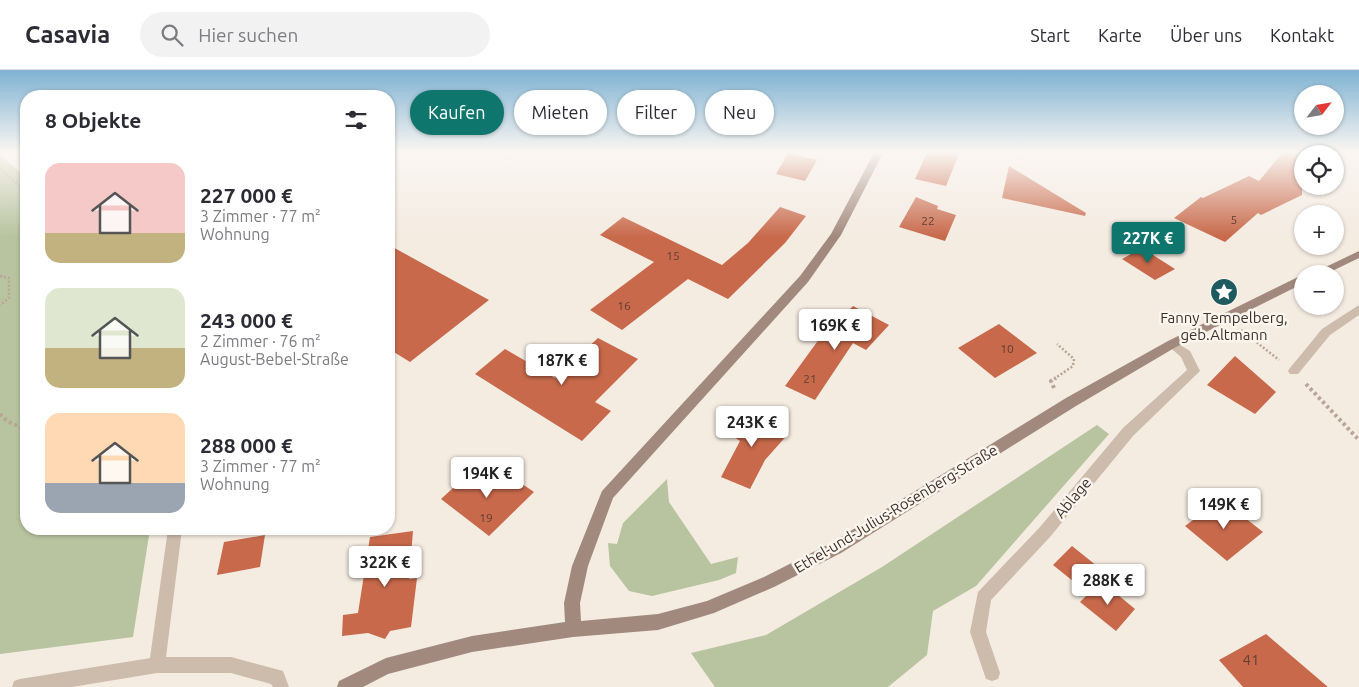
<!DOCTYPE html>
<html lang="de">
<head>
<meta charset="utf-8">
<style>
	:root { --surface:#fff; --page:#f2f2f3; --text:#2b2b33; --muted:#7c7c81; --line:#e1e1e2; --accent:#0f766e }
	body { margin:0; font-family:Ubuntu,sans-serif; background:var(--page); color:var(--text); height:100vh; display:flex; flex-direction:column; font-size:19px; white-space:nowrap }
	* { box-sizing:border-box; margin:0 }
	p { font-size:16px; color:var(--muted) }
	.icon { flex:none; width:28px; height:28px; fill:none; stroke:currentColor; stroke-width:2; stroke-linecap:round; stroke-linejoin:round }
	.map { position:relative; flex:1; overflow:hidden }
	.details { position:absolute; left:20px; top:20px; width:375px; height:445px; display:flex; flex-direction:column; background:var(--surface); border-radius:20px; box-shadow:0 1px 4px #0004 }
	.details>* { flex:none }
	.banner { position:absolute; left:410px; top:20px; width:475px; height:45px; display:flex; gap:10px }
	.needle { width:32px; rotate:59deg }
	.tools { position:absolute; left:1294px; top:15px; display:grid; gap:10px }
	.tools a { display:grid; place-items:center; width:50px; height:50px; border-radius:50%; background:var(--surface); box-shadow:0 1px 4px #0004; font-size:25px }
	.price { position:absolute; translate:-50% -42px; padding:0 11px; border-radius:5px; background:#fff; color:#222; font-size:16px; line-height:32px; filter:drop-shadow(0 1px 2px #0008) }
	.price::after { content:''; position:absolute; left:50%; top:30px; width:15px; height:11px; margin-left:-8px; background:inherit; clip-path:polygon(0 0,100% 0,50% 100%) }
	.price.selected { background:var(--accent); color:#fff }
	ul { padding:0; list-style:none }
	li { display:flex; align-items:center; gap:15px; height:125px; padding:0 25px }
	li span { display:grid; place-items:center; flex:none; width:140px; height:100px; border-radius:15px; color:#555 }
	li>.icon { margin-inline-start:auto }
	span .icon { width:60px; height:60px; fill:#fffc; stroke-width:1 }
	li b { font-size:21px }
	h2 { display:flex; justify-content:space-between; align-items:center; height:60px; padding:0 25px; font-size:21px }
	.pill { padding:0 18px; border-radius:22px; background:var(--surface); box-shadow:0 1px 4px #0004; font-size:18px; line-height:45px }
	.pill.selected { background:var(--accent); color:#fff }
	header { display:flex; align-items:center; gap:30px; box-sizing:border-box; height:70px; padding:0 25px; background:var(--surface); border-bottom:1px solid var(--line) }
	header strong { font-size:24px }
	nav { display:flex; gap:28px; margin-inline-start:auto; font-size:18px }
	.search { width:350px; height:45px; background:var(--page); display:flex; align-items:center; gap:12px; box-sizing:border-box; padding:0 18px; border-radius:28px; color:var(--muted); font-size:19px }
	.map>svg:first-child { display:block }
	.green { fill:#b8c4a0 }
	.building { fill:#c8694b }
	.lines { fill:none; stroke-linecap:round; stroke-linejoin:round }
	.path-far1 { stroke:#b9a596; stroke-width:2.5; stroke-dasharray:2 2; stroke-linecap:butt }
	.path { stroke:#b9a596; stroke-width:4; stroke-dasharray:3 3; stroke-linecap:butt }
	.lane { fill:#cdbbac; fill-rule:evenodd }
	.street { fill:#cdbbac; fill-rule:evenodd }
	.secondary { fill:#a18a7d; fill-rule:evenodd }
	.labels { text-anchor:middle; stroke-width:5; stroke-linejoin:round; paint-order:stroke }
	.number-label { font-size:12px; fill:#5e3e33 }
	.poi-label { font-size:15px; fill:#3b302b; stroke:#fbf5ee }
	.street-label { font-size:15px; fill:#3b302b; stroke:#fbf5ee }
	.near-number-label { font-size:15px; fill:#5e3e33 }
</style>
</head>
<body>
<header>
<strong>Casavia</strong>
<div class="search"><svg class="icon" aria-label="search" viewBox="0 0 24 24"><circle cx="10" cy="10" r="6"/><path d="M15 15l6 6"/></svg>Hier suchen</div>
<nav><a>Start</a><a>Karte</a><a>Über uns</a><a>Kontakt</a></nav>
</header>
<div class="map">
<svg width="1359" height="617" viewBox="0 0 1359 617">
	<rect width="100%" height="100%" fill="#f4ebe1"/>
	<path class="green" d="M0,85l26,22v352h124l-17,108 -133,17z
		M1097,355l12,9 -133,152 -43,25 -6,44 -39,32h-173l-24,-34 75,-18 116,-68z
		M667,409l2,23 42,62 27,-7 -2,16 -17,7 -67,16 -23,-5 -19,-25 -2,-23 9,1 6,-21z"/>
	<path class="building" d="M928,81h32l-14,35 -31,-7z
		M1284,81h18v44l-41,20 -3,-2 -33,29 -51,-24 27,-21 2,1 46,-22 10,5z
		M788,83l29,7 -12,21 -29,-7z
		M1009,96l77,47 -1,3 -83,-18z
		M916,127l22,9 -1,3 19,6 -11,26 -46,-14z
		M780,137l26,9 -21,27 -57,56 -40,-20 -66,51 -32,-20 64,-48 -54,-27 23,-18 99,48 26,-22z
		M389,175l100,55 -79,62 -21,-13z
		M1142,178l33,21 -20,11 -33,-21z
		M853,236l36,19 -23,25 -13,-7 -38,57 -30,-14 32,-44z
		M999,254l38,29 -42,25 -37,-30z
		M598,268l40,21 -43,43 16,9 -29,30 -107,-67 30,-25 50,29z
		M1235,286l41,36 -21,22 -48,-29z
		M751,339l38,24 -24,27 -15,29 -29,-12 19,-36 -13,-9z
		M477,396l17,12 8,-8 32,22 -45,44 -48,-37z
		M1221,429l42,33 -36,29 -42,-35z
		M413,461l-4,48 8,-1 -6,49 -21,4 -5,8 -17,-6 -26,3 1,-21 15,-2 12,-76z
		M265,465l-5,32 -43,8 7,-33z
		M1072,476l35,28 -18,20 -36,-29z
		M1101,511l34,28 -19,22 -36,-29z
		M1266,564l62,53h-85l-24,-27z"/>
	<g class="lines">
		<path class="path-far1" d="M0,99l26,22
			M0,206l9,2v20l-9,7
			M1241,260l38,30
			M1054,309l19,-13 1,-7 -17,-15"/>
		<path class="path" d="M1306,314l53,56
			M1054,318l-3,-7 5,-3
			M0,344l7,7 19,9"/>
		<path class="lane" d="M1359,235v10l-29,20 -32,39h-8l-2,-3 2,-3 32,-39z
			M1172,270l18,11 10,20 -67,65 -83,101 -59,63 -5,32 14,41 -2,6 -6,2 -6,-2 -16,-47 8,-40 62,-65 83,-99 64,-58 -6,-13 -15,-13z
			M168,459h14l-17,136 -2,6 -6,2 -6,-2 -2,-6z"/>
		<path class="street" d="M157,587h74l52,14 6,16h-16l-2,-3 -40,-11h-74l-85,14h-60l2,-6 6,-2z"/>
		<path class="secondary" d="M875,81h9l-43,84 -33,47 -195,216 -25,68 -8,37 1,18 77,-7 49,-13 57,-24 67,-34 235,-145 102,-57 130,-64 4,-1v8l-126,63 -100,59 -235,147 -67,34 -60,26 -56,17 -85,7 -101,15 -84,22 -25,13h-26l2,-6 47,-23 86,-22 93,-14 -1,-19 8,-37 30,-75 198,-215 31,-42z
			M1359,181v7l-33,16h-15z"/>
	</g>
	<linearGradient id="sky" x2="0" y2="1"><stop stop-color="#7eb2d2"/><stop offset="0.49" stop-color="#faf6f2"/><stop offset="1" stop-color="#faf6f2" stop-opacity="0"/></linearGradient>
	<rect width="1359" height="167" fill="url(#sky)"/>
	<defs>
		<g id="sight-disc" transform="scale(1.4375)"><circle r="9.5" fill="#1f5a5e" stroke="#fbf5ee"/><path d="M0-6L1.8-2.2L6-1.7L2.9 1.2L3.7 5.4L0 3.3L-3.7 5.4L-2.9 1.2L-6-1.7L-1.8-2.2Z" fill="#fff"/></g>
	</defs>
	<g fill-rule="evenodd">
		<use href="#sight-disc" x="1224" y="222"/>
	</g>
	<g class="labels">
		<g class="number-label">
			<text x="1234" y="154">5</text>
			<text x="928" y="155">22</text>
			<text x="673" y="190">15</text>
			<text x="624" y="240">16</text>
			<text x="1007" y="283">10</text>
			<text x="810" y="313">21</text>
			<text x="486" y="452">19</text>
		</g>
		<g class="poi-label">
			<text x="1224" y="253">Fanny Tempelberg,<tspan x="1224" dy="17">geb.Altmann</tspan></text>
		</g>
		<g class="street-label">
			<text transform="translate(1073 428) rotate(-50)" y="5">Ablage</text>
			<text transform="translate(896 439) rotate(-31)" y="5">Ethel-und-Julius-Rosenberg-Straße</text>
		</g>
		<g class="near-number-label">
			<text x="1251" y="595">41</text>
		</g>
	</g>
</svg>
<div class="tools">
<a><svg class="needle" viewBox="-14 -14 28 28"><path d="M0-13l5 13h-10z" fill="#e53935"/><path d="M0 13l5-13h-10z" fill="#7c7c81"/></svg></a>
<a><svg class="icon" aria-label="locate" viewBox="0 0 24 24"><circle cx="12" cy="12" r="6"/><path d="M12 2v4M12 18v4M2 12h4M18 12h4"/></svg></a>
<a>+</a>
<a>−</a>
</div>
<b class="price selected" style="left:1148px;top:194px">227K €</b>
<b class="price" style="left:835px;top:281px">169K €</b>
<b class="price" style="left:562px;top:316px">187K €</b>
<b class="price" style="left:752px;top:378px">243K €</b>
<b class="price" style="left:487px;top:429px">194K €</b>
<b class="price" style="left:1224px;top:460px">149K €</b>
<b class="price" style="left:385px;top:518px">322K €</b>
<b class="price" style="left:1108px;top:536px">288K €</b>
<div class="banner">
<a class="pill selected">Kaufen</a>
<a class="pill">Mieten</a>
<a class="pill">Filter</a>
<a class="pill">Neu</a>
</div>
<section class="details">
<h2>8 Objekte<svg class="icon" aria-label="filters" viewBox="0 0 24 24"><path d="M4 7h16M4 17h16"/><circle cx="9" cy="7" r="2"/><circle cx="15" cy="17" r="2"/></svg></h2>
<ul>
<li><span style="background:linear-gradient(#f6c9c9 70%,#c2b280 0)"><svg class="icon" aria-label="home" viewBox="0 0 24 24"><path d="M3 11l9-7 9 7M6 9v11h12V9"/></svg></span><div><b>227 000 €</b><p>3 Zimmer · 77 m²</p><p>Wohnung</p></div></li>
<li><span style="background:linear-gradient(#dfe7d0 60%,#c2b280 0)"><svg class="icon" aria-label="home" viewBox="0 0 24 24"><path d="M3 11l9-7 9 7M6 9v11h12V9"/></svg></span><div><b>243 000 €</b><p>2 Zimmer · 76 m²</p><p>August-Bebel-Straße</p></div></li>
<li><span style="background:linear-gradient(#ffd9b3 70%,#9aa5b1 0)"><svg class="icon" aria-label="home" viewBox="0 0 24 24"><path d="M3 11l9-7 9 7M6 9v11h12V9"/></svg></span><div><b>288 000 €</b><p>3 Zimmer · 77 m²</p><p>Wohnung</p></div></li>
</ul>
</section>
</div>
</body>
</html>
